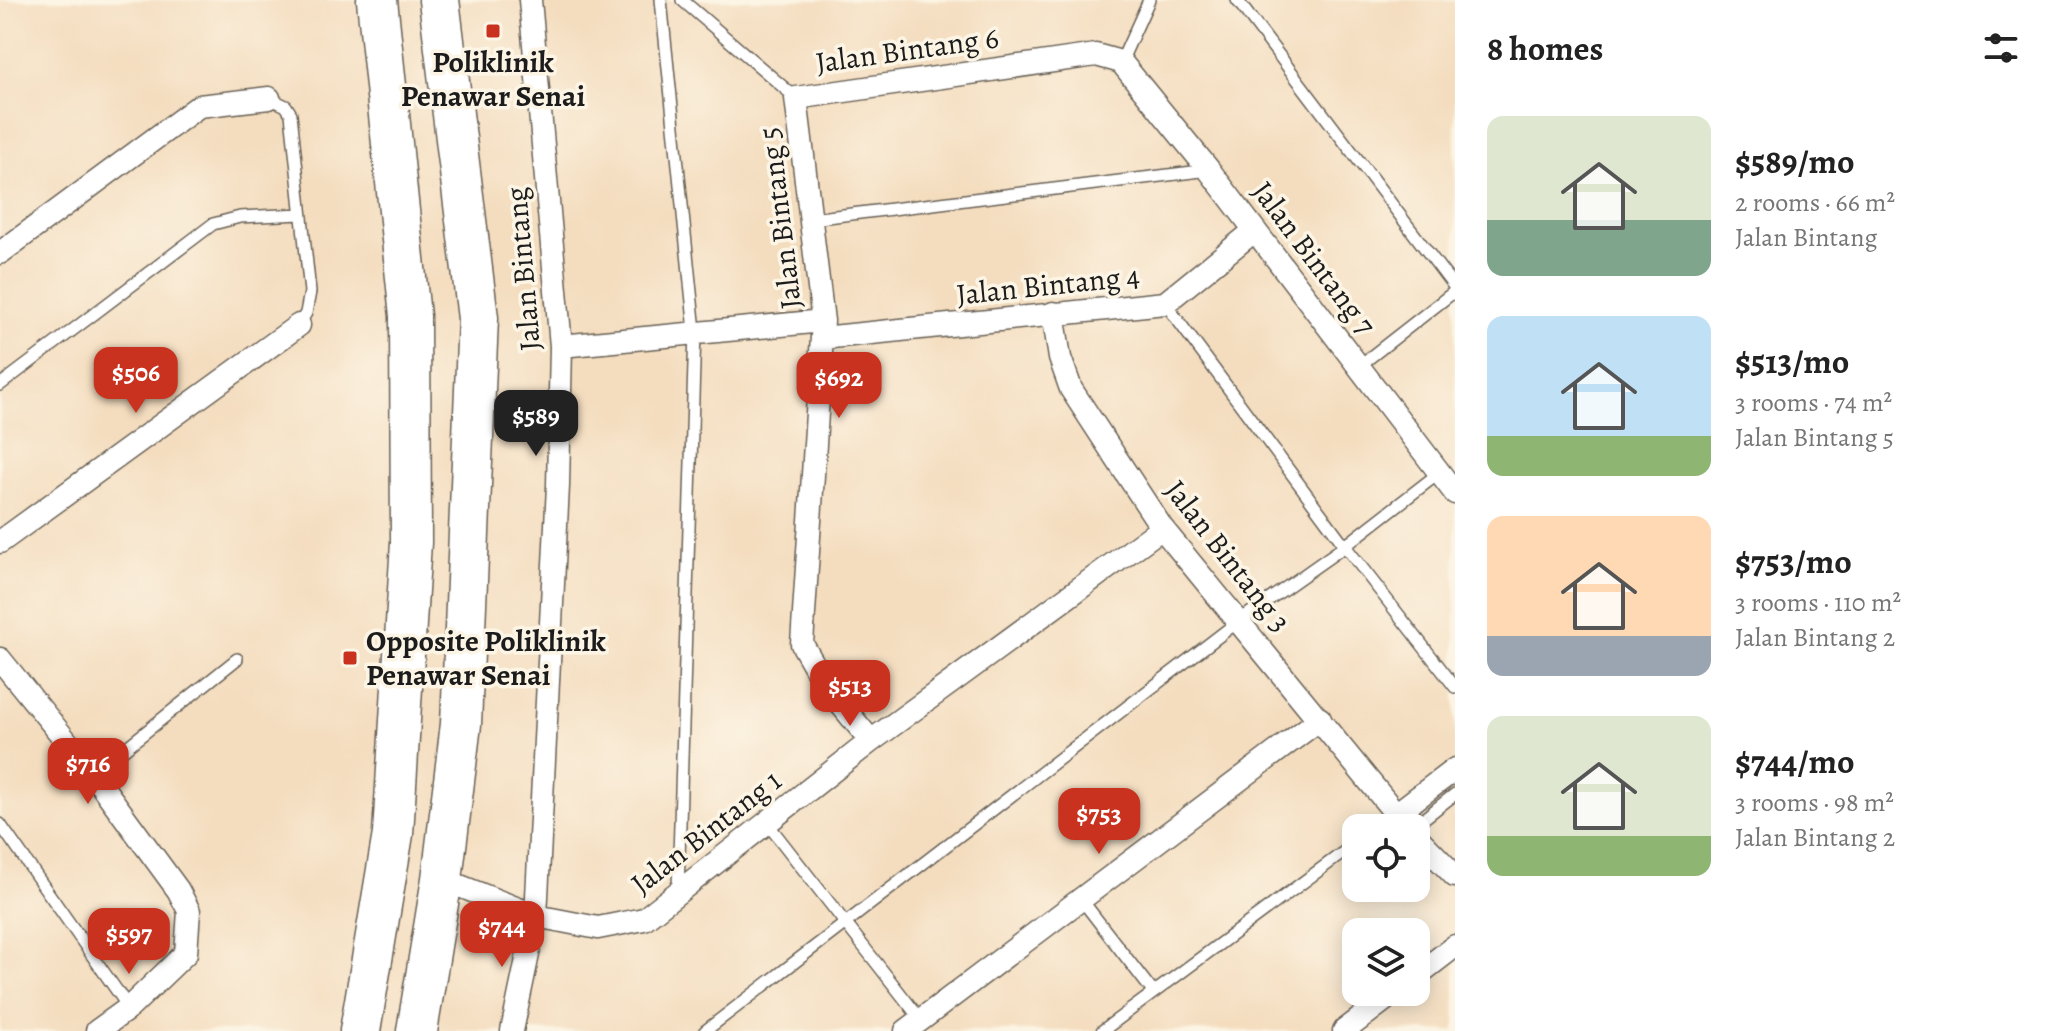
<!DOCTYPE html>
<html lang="en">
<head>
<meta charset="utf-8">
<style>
	:root { --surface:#fff; --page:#f6f6f6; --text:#222; --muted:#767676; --accent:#c8321e }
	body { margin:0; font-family:Alegreya,serif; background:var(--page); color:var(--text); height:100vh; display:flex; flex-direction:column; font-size:30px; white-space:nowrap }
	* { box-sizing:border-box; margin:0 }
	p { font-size:26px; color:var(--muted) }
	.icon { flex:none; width:44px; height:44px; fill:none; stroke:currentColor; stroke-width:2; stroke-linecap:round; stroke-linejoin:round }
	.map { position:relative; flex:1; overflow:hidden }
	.sheet { display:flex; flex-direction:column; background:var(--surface); width:600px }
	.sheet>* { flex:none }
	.controls { position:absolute; left:1342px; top:814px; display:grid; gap:16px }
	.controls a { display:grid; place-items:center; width:88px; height:88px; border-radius:16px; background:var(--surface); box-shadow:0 4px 20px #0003; font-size:40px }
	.price { position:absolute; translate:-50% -68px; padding:0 18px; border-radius:16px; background:var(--accent); color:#fff; font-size:26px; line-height:52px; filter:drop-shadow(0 2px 4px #0008) }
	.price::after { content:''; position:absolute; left:50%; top:48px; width:24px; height:18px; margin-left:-12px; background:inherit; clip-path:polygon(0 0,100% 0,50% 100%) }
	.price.selected { background:#222; color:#fff }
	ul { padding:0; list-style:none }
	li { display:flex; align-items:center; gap:24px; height:200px; padding:0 32px }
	li span { display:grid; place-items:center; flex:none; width:224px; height:160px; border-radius:16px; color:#555 }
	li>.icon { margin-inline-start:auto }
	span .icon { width:96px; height:96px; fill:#fffc; stroke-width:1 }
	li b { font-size:34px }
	h2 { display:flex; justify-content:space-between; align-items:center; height:96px; padding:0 32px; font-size:34px }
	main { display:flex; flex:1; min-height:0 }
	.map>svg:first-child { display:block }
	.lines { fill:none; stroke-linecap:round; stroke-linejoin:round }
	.lane-casing { stroke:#686055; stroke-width:14 }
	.street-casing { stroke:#686055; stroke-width:25 }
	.highway-casing { stroke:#686055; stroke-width:43 }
	.lane { stroke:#fff; stroke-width:11 }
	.street { stroke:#fff; stroke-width:22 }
	.highway { stroke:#fff; stroke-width:40 }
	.poi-dot { fill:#c8321e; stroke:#fcf5e5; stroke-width:3 }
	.labels { text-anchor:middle; stroke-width:7; stroke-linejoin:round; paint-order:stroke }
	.street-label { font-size:30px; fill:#1c1c1c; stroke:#fcf5e5 }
	.poi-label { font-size:30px; font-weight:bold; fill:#1c1c1c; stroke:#fcf5e5 }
</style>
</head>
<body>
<main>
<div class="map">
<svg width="1455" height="1031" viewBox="0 0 1455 1031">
	<rect width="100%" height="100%" fill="#fcf5e5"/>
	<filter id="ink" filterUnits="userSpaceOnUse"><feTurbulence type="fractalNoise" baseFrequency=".0125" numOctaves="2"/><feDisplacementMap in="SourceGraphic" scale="16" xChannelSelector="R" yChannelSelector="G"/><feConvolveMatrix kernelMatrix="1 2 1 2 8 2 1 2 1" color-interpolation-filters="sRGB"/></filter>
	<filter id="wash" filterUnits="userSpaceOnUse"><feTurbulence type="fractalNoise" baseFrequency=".006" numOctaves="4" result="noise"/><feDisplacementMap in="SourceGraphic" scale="32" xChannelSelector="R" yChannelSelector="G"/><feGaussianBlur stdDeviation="1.8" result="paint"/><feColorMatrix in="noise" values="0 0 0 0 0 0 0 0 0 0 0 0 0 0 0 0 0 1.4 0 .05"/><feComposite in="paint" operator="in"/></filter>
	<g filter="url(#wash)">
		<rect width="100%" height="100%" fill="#f4ddbf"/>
	</g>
	<g filter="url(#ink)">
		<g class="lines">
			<g class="lane-casing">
				<path id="lane" d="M661,0l34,331 -17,559
					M682,0l114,98
					M1237,0l218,288
					M1121,62l28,-62
					M269,98l17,8 5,8 19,178 -4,21 -7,12
					M811,219l398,-49
					M1165,303l180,243 110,141
					M1359,366l96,-75
					M0,385l213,-161 27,-7 61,-3
					M93,774l144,-115
					M767,823l154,197
					M0,824l129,184
					M1417,824l38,-30
					M1376,828l20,-14
					M1081,899l72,93
					M705,1031l535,-411 105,-74 94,-73
					M1102,1031l254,-188"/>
			</g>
			<g class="street-casing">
				<path id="street" d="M0,253l199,-147 70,-8
					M1053,313l7,45 11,31 91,139 234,286 59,-45
					M822,338l343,-35 89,-72
					M561,346l262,-25
					M0,542l299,-217
					M0,659l93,115 85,116 11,21 -3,42 -57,55 -32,23
					M871,741l-45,-55 -24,-42 21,-323 -27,-223 300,-43 25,7 88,108 246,323
					M1416,836l39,40
					M442,879l94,37 62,12 46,-9 227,-178 291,-213
					M1416,976l39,-30
					M512,1031l24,-115 22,-430 3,-140 -31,-346
					M906,1031l414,-312
					M1344,1031l51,-39"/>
			</g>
			<g class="highway-casing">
				<path id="highway" d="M360,1031l33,-197 18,-292 -1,-226 -33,-316
					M417,1031l25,-152 19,-155 17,-406 -39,-318"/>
			</g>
			<use href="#lane" class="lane"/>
			<use href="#street" class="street"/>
			<use href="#highway" class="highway"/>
		</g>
	</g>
	<g class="poi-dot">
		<rect x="485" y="23" width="16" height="16" rx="4"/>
		<rect x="342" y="650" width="16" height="16" rx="4"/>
	</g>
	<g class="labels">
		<g class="street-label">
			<text transform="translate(907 50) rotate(-8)" y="10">Jalan Bintang 6</text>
			<text transform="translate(780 218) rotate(-97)" y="10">Jalan Bintang 5</text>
			<text transform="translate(1314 258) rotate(53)" y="10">Jalan Bintang 7</text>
			<text transform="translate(523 269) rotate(-95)" y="10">Jalan Bintang</text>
			<text transform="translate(1048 285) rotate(-6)" y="10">Jalan Bintang 4</text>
			<text transform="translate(1228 556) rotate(52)" y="10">Jalan Bintang 3</text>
			<text transform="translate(706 832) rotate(-38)" y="10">Jalan Bintang 1</text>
		</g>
		<g class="poi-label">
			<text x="493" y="72">Poliklinik<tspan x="493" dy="34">Penawar Senai</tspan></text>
			<text x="366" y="651" text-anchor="start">Opposite Poliklinik<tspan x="366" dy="34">Penawar Senai</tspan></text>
		</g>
	</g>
</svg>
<div class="controls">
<a><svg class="icon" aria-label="locate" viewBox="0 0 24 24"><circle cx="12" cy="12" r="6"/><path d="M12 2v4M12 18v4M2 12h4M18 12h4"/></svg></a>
<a><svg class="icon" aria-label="layers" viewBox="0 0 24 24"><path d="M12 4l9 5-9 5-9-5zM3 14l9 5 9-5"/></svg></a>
</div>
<b class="price" style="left:136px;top:415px">$506</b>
<b class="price" style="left:839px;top:420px">$692</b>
<b class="price selected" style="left:536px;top:458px">$589</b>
<b class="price" style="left:850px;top:728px">$513</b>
<b class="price" style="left:88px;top:806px">$716</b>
<b class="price" style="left:1099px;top:856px">$753</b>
<b class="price" style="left:502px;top:969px">$744</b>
<b class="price" style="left:129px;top:976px">$597</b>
</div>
<section class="sheet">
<h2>8 homes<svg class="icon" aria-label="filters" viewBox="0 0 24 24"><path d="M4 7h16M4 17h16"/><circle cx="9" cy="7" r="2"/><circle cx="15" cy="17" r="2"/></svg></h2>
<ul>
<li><span style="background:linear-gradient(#dfe7d0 65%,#7fa58c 0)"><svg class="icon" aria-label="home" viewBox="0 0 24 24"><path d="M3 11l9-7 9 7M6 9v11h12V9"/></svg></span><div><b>$589/mo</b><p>2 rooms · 66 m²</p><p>Jalan Bintang</p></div></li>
<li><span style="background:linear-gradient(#bfe0f5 75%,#8fb573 0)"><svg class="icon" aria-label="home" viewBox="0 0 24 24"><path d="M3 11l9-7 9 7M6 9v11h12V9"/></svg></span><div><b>$513/mo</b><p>3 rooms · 74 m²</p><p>Jalan Bintang 5</p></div></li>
<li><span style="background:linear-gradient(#ffd9b3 75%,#9aa5b1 0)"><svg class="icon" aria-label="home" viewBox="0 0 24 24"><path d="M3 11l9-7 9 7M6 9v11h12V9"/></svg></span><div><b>$753/mo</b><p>3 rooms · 110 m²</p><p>Jalan Bintang 2</p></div></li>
<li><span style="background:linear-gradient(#dfe7d0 75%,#8fb573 0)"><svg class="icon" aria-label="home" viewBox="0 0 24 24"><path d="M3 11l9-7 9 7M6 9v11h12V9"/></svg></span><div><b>$744/mo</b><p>3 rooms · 98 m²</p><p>Jalan Bintang 2</p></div></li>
</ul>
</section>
</main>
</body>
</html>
